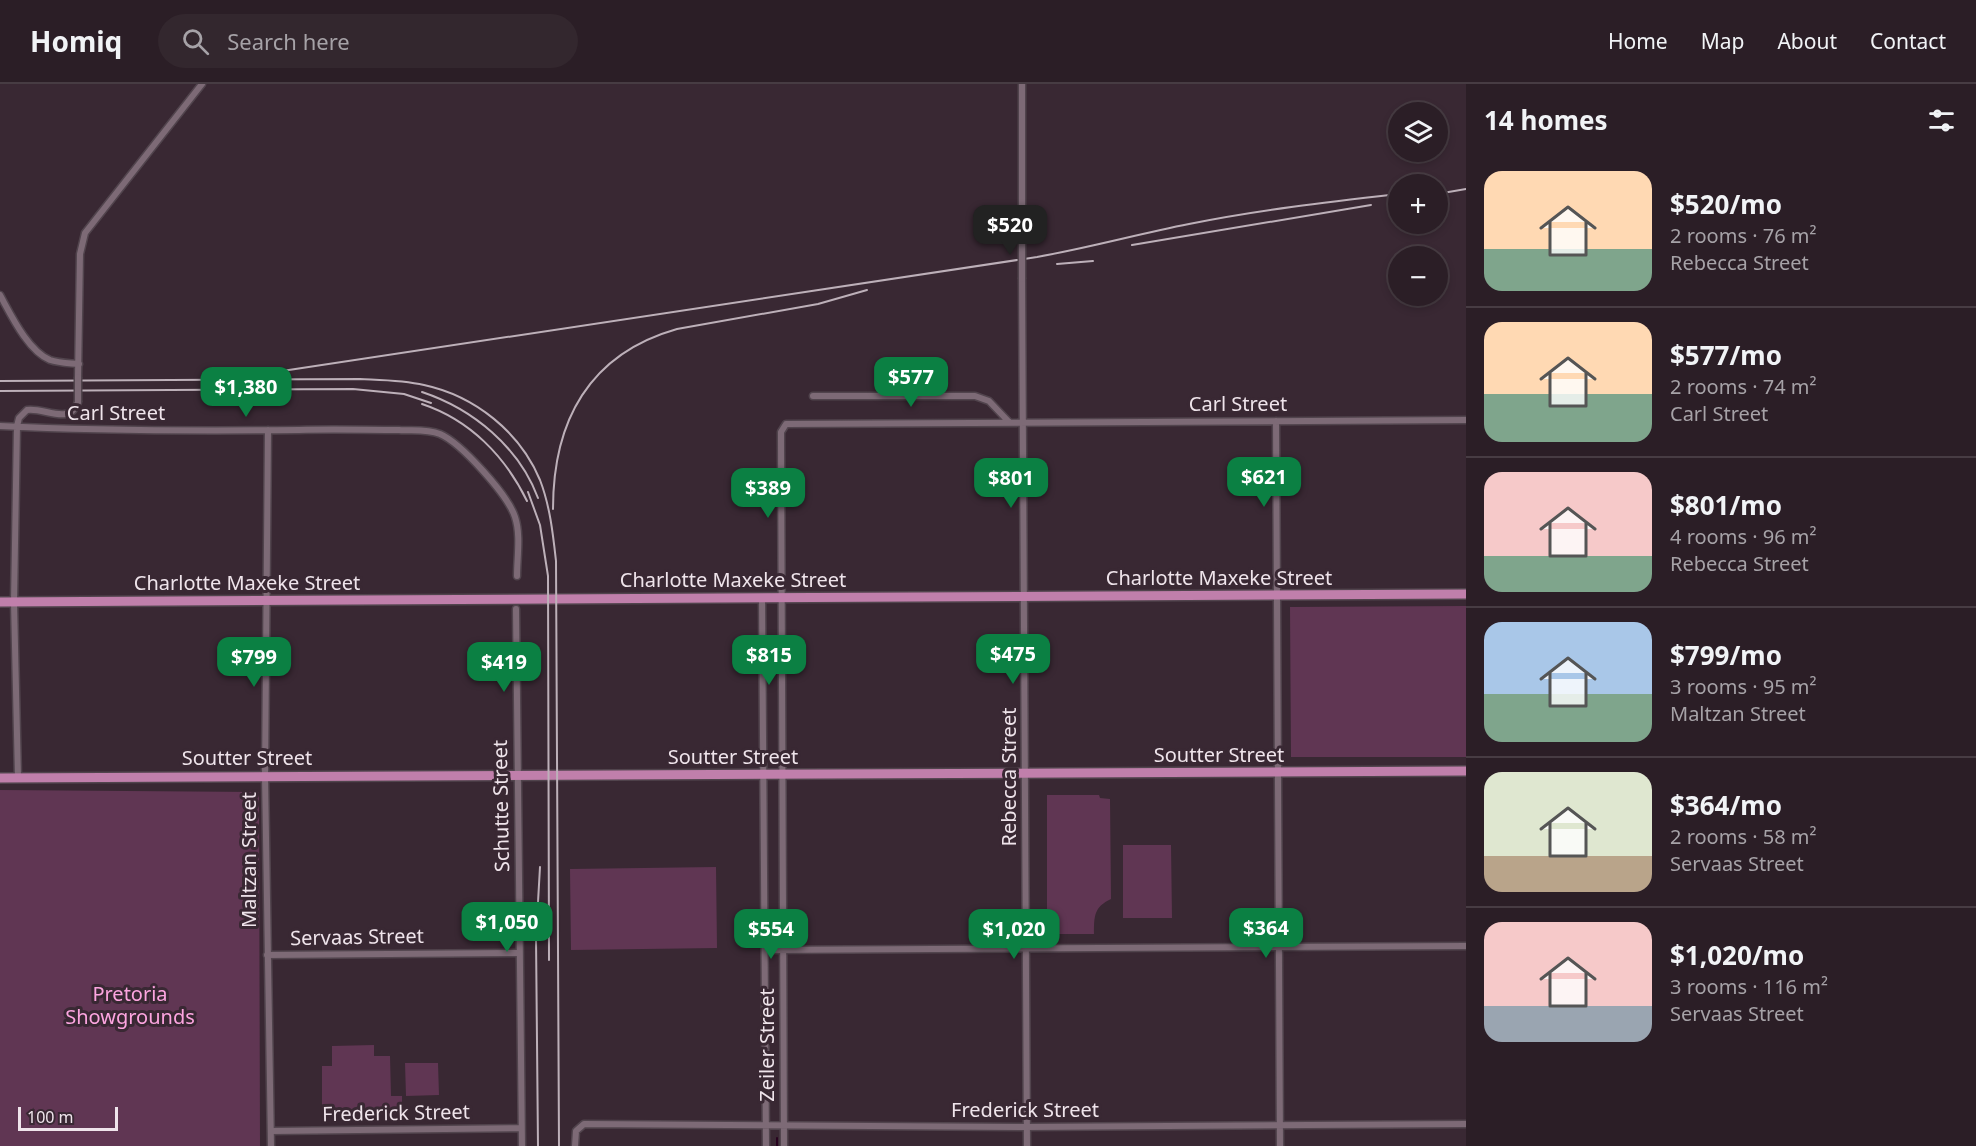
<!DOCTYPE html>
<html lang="en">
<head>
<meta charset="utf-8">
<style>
	:root { --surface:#2b1e26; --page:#33272e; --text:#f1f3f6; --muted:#a6a2a7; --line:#473c43; --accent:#0b8043 }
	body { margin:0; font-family:"Noto Sans",sans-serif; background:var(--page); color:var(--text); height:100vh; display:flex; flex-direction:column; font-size:22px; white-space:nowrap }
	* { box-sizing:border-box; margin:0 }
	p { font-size:20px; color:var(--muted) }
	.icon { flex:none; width:33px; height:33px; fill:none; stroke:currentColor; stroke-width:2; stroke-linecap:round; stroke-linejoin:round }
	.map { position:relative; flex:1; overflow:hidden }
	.panel { display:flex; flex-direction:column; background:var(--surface); width:510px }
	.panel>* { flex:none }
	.controls { position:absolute; left:1388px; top:18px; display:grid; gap:12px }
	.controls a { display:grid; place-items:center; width:60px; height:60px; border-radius:50%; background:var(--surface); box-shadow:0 3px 9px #0003,0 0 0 2px var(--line); font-size:30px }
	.scale { position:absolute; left:18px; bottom:15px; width:100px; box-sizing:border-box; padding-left:6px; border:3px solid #efe4eb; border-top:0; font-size:16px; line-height:21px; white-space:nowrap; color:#efe4eb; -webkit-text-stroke:4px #392833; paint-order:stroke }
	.price { position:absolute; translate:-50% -51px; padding:0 14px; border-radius:12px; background:var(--accent); color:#fff; font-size:20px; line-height:39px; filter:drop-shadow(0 2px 3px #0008) }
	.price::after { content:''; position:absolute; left:50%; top:36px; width:18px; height:14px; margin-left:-9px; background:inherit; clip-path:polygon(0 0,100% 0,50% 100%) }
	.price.on { background:#222; color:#fff }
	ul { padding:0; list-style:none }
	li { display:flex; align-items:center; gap:18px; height:150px; padding:0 18px }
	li+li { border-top:2px solid var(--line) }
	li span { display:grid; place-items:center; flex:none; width:168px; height:120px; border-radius:18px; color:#555 }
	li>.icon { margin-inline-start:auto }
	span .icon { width:72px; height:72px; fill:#fffc; stroke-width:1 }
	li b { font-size:26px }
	h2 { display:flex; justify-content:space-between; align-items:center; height:72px; padding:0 18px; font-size:26px }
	header { display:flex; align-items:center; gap:36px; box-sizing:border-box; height:84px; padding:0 30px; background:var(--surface); border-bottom:2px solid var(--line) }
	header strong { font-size:28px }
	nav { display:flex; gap:33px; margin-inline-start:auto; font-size:21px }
	.search { width:420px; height:54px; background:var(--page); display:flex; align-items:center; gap:15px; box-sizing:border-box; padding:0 21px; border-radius:33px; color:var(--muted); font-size:22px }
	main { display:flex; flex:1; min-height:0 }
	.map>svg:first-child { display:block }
	.green { fill:#603653 }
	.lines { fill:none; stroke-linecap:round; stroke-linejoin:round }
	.stream { stroke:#28021f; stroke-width:2 }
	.minor-casing { stroke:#51444d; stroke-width:9 }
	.primary-casing { stroke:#51444d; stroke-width:12 }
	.minor { stroke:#7d6a76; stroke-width:6 }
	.primary { stroke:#c07fab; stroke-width:9 }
	.rail { stroke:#bdb0b9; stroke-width:2 }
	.minor-bridge-casing { stroke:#51444d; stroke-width:9; stroke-linecap:butt }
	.minor-bridge { stroke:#7d6a76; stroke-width:6 }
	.labels { text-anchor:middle; stroke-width:6; stroke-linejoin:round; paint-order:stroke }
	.street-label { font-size:20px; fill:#efe4eb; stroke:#392833 }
	.park-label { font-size:20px; fill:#fda5e0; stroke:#392833 }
</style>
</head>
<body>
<header>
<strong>Homiq</strong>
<div class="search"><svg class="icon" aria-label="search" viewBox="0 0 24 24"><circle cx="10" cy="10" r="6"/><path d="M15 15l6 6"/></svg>Search here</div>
<nav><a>Home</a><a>Map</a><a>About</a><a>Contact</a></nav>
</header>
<main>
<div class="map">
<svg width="1466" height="1062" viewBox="0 0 1466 1062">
	<rect width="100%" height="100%" fill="#392833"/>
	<path class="green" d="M1466,522v151h-175l-1,-150z
		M0,706l259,2 1,354h-260z
		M1047,711h52l1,3 10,1 1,100c-17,8 -17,17 -17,35h-47z
		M1123,761h48l1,73h-49z
		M716,783l1,81 -146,2 -1,-81z
		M374,961v11h16l1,40h11v18l-80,1v-49h10v-20z
		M405,979h33l1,32 -33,1z"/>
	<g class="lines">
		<path class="stream" d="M777,1054v8"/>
		<g class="minor-casing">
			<path id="minor" d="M1022,150v-150
				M1022,195l5,867
				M0,211c11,20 28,56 50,65 9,3 19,3 29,4
				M78,293l2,-123 5,-21 117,-149
				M813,312h162l14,5 20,21
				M1276,337l4,725
				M0,342c100,5 199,5 299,4 34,-1 67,0 100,0 14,1 28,-1 41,4 21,9 68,61 75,83 6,18 2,40 2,59
				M268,346l-3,346 6,370
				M762,514l4,548
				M516,525l6,537
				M18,694l-4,-176 3,-176 2,-8 8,-8c17,-3 43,16 51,-8
				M765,866l701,-4
				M267,871l252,-2
				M271,1047l250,-3
				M575,1062l1,-15 8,-7 443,3 439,-3
				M784,1062l-3,-705v-9l5,-8 680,-4"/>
		</g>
		<g class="primary-casing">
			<path id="primary" d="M0,518l1466,-8
				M0,694l1466,-7"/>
		</g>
		<use href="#minor" class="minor"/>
		<use href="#primary" class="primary"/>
		<path class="rail" d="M1437,110l29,-5
			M1132,161l239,-40
			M1057,180l36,-3
			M269,289l768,-116c51,-9 101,-23 152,-33 69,-14 139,-22 209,-30
			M0,297l360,-2c21,1 43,1 64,6 51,11 96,47 116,95 10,26 13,54 16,81l3,585
			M0,307l353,-2 51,5 27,9
			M422,308c51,17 97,55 116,106
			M422,320c48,16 83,52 105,97
			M528,408l12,33 8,51 1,384
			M553,425c0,-88 36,-155 124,-180l141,-25 49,-14
			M538,1062l-2,-209 4,-70"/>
		<g class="minor-bridge-casing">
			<path id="minor-bridge" d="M1022,150v45
				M78,318v-25"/>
		</g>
		<use href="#minor-bridge" class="minor-bridge"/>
	</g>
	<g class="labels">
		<g class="street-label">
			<text x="1238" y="327">Carl Street</text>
			<text x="116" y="336">Carl Street</text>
			<text x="1219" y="501">Charlotte Maxeke Street</text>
			<text x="733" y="503">Charlotte Maxeke Street</text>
			<text x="247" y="506">Charlotte Maxeke Street</text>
			<text x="1219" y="678">Soutter Street</text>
			<text x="733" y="680">Soutter Street</text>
			<text x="247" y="681">Soutter Street</text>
			<text transform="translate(1009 693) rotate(-90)" y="7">Rebecca Street</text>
			<text transform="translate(501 722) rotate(-91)" y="7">Schutte Street</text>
			<text transform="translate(249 776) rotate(-90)" y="7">Maltzan Street</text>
			<text transform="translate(357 853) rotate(-1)" y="7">Servaas Street</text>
			<text transform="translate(767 961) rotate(-90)" y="7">Zeiler Street</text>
			<text x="1025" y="1033">Frederick Street</text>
			<text transform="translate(396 1029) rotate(-1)" y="7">Frederick Street</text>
		</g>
		<g class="park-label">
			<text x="130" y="917">Pretoria<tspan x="130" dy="23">Showgrounds</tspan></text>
		</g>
	</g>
</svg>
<div class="controls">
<a><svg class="icon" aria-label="layers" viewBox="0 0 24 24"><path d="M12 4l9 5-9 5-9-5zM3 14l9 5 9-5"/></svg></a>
<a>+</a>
<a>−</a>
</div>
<div class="scale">100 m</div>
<b class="price on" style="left:1010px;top:172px">$520</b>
<b class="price" style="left:911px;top:324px">$577</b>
<b class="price" style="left:246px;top:334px">$1,380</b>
<b class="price" style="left:1264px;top:424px">$621</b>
<b class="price" style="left:1011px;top:425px">$801</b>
<b class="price" style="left:768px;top:435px">$389</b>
<b class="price" style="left:1013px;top:601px">$475</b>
<b class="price" style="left:769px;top:602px">$815</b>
<b class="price" style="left:254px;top:604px">$799</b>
<b class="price" style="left:504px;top:609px">$419</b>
<b class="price" style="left:507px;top:869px">$1,050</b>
<b class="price" style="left:1266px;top:875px">$364</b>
<b class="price" style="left:771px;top:876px">$554</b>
<b class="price" style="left:1014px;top:876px">$1,020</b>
</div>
<section class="panel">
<h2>14 homes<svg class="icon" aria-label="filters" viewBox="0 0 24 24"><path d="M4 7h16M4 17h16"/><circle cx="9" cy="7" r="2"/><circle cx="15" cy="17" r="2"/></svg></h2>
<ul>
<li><span style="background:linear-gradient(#ffd9b3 65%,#7fa58c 0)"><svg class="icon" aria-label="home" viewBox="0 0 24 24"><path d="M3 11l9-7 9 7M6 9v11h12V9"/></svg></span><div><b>$520/mo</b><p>2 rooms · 76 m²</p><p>Rebecca Street</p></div></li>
<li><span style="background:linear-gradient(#ffd9b3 60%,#7fa58c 0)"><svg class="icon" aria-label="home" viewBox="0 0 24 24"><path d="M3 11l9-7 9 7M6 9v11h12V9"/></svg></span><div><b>$577/mo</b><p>2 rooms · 74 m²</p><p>Carl Street</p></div></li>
<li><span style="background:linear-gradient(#f6c9c9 70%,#7fa58c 0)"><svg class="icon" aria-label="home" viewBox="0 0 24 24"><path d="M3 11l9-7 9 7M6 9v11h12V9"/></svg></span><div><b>$801/mo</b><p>4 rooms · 96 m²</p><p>Rebecca Street</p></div></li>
<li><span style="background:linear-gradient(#a9c7e8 60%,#7fa58c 0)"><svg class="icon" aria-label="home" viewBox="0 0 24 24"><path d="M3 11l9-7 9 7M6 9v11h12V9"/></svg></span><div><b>$799/mo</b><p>3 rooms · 95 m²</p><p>Maltzan Street</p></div></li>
<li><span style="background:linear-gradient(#dfe7d0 70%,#b9a48a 0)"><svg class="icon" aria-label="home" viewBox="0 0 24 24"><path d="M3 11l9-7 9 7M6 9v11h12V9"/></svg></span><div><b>$364/mo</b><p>2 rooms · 58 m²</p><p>Servaas Street</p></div></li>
<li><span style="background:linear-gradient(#f6c9c9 70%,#9aa5b1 0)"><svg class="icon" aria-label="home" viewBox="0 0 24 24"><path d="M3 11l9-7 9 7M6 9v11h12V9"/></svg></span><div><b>$1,020/mo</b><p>3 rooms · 116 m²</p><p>Servaas Street</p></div></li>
</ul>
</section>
</main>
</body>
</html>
